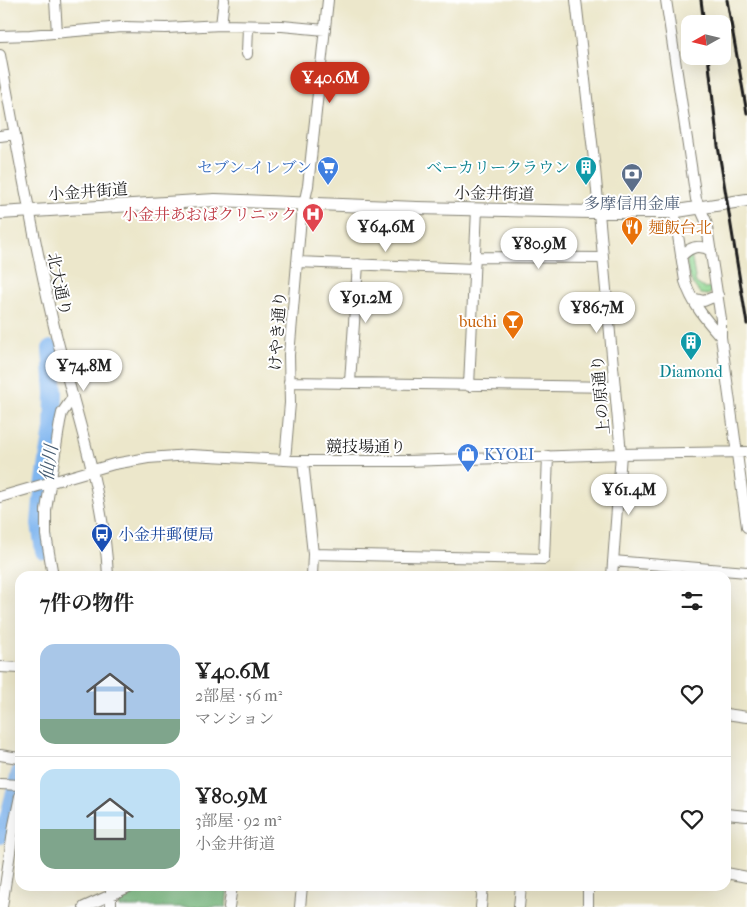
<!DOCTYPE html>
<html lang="ja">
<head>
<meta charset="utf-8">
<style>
	:root { --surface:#fff; --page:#f2f2f2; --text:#222; --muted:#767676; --line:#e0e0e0; --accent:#c8321e }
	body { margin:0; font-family:"IM FELL French Canon","Noto Serif JP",serif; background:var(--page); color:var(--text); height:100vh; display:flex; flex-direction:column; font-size:19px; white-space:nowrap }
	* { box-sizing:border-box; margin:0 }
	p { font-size:16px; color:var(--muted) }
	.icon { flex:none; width:28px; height:28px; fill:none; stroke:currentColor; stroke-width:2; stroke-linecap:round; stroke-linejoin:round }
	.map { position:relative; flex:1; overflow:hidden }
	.panel { position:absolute; left:15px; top:571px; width:716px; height:320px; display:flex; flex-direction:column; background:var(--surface); border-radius:15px; box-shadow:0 5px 20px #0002 }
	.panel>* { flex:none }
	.needle { width:32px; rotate:262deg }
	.buttons { position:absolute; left:681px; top:15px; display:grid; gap:10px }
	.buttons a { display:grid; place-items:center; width:50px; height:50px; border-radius:10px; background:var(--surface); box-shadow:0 5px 20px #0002; font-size:25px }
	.price { position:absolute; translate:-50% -42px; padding:0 11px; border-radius:18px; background:#fff; color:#222; font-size:16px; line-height:32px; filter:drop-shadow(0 1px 2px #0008) }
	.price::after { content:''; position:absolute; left:50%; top:30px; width:15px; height:11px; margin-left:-8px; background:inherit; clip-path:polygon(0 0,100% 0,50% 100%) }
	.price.active { background:var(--accent); color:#fff }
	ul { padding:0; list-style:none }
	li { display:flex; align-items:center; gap:15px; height:125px; padding:0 25px }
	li+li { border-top:1px solid var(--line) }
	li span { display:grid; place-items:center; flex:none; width:140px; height:100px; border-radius:15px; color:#555 }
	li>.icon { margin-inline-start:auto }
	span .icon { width:60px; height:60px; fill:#fffc; stroke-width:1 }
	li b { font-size:21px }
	h2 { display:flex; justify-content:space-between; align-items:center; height:60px; padding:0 25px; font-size:21px }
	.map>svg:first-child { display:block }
	.green { fill:#90d690; stroke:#567956 }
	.forest { fill:#74b77a; stroke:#486a4b }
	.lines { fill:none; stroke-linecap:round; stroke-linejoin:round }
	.river { stroke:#80b6ef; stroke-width:18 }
	.minor-casing { stroke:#848274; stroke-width:12 }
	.major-casing { stroke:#848274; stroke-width:14 }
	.minor { stroke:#fff; stroke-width:10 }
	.major { stroke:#fff; stroke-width:12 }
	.rail { stroke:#1c1c1c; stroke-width:3 }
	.labels { text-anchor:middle; stroke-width:4; stroke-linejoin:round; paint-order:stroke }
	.shop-label { font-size:16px; fill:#366cbe; stroke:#fff; text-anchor:end }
	.culture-label { font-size:16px; fill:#0d838f; stroke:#fff; text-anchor:end }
	.street-label { font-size:16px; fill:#1c1c1c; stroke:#fff }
	.service-label { font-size:16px; fill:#4e5e75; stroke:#fff }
	.health-label { font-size:16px; fill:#be3a42; stroke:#fff; text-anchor:end }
	.food-label { font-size:16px; fill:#c56008; stroke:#fff; text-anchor:start }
	.transit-label { font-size:16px; fill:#164399; stroke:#fff; text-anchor:start }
	.water-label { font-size:18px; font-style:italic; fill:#445a70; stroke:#fff }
</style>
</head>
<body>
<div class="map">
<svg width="747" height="907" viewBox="0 0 747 907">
	<rect width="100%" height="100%" fill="#fff"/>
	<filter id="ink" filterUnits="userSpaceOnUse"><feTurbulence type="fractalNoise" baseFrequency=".02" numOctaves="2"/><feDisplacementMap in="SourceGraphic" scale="10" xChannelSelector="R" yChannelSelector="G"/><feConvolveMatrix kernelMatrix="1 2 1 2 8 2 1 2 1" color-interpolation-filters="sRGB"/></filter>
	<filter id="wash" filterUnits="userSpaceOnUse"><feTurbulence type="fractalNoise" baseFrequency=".0096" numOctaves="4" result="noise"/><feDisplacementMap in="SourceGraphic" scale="20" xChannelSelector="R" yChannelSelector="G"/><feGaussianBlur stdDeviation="1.12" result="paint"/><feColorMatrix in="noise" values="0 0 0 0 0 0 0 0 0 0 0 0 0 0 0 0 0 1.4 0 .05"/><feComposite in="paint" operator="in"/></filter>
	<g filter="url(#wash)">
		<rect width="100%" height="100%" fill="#ece7cb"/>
		<path class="green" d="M691,254l5,29 8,5 9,-1 -1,5 -4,3 -7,-1c-10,-10 -15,-23 -14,-37z"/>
		<path class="forest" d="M142,886h86l-2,21h-107l2,-12z"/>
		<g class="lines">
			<path class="river" d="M44,551l-4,-27 2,-24 11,-71 1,-36 -3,-44
				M0,835l7,-11 13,-51"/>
		</g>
	</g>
	<g filter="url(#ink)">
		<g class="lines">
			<g class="minor-casing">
				<path id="minor" d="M55,0l2,33
					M576,0l19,169 26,285 -9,122
					M666,0l30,199 10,22 15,98v18l26,190
					M221,25l3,-25
					M0,36l30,-1 92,-8 44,1 55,-3 61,1 43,4
					M247,54l1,-28
					M0,55c17,89 32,179 53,267 20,85 51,166 55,254
					M0,136l15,-2
					M671,212l4,4 10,65c7,23 21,39 36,56
					M475,257l128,1
					M681,257c9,-11 19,-13 30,-6
					M297,262l177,7
					M692,298l12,3 14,-6
					M289,382l326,5
					M350,382l8,-118
					M469,386l8,-177
					M285,460l5,-57 -1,-48 12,-138 7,-31 20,-186
					M303,461l10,93 -1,22
					M0,497l114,-33 34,-6 42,-3 113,6h104l214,-7 126,-2
					M313,554l231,5 4,-103
					M613,561l134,11
					M53,576l-7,-41v-25l14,-88 2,-9 11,-16
					M0,667l20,1
					M726,714l21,3
					M0,755l19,3
					M0,784l20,1
					M726,814l21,2
					M726,873l21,4
					M111,886v21
					M588,886v21
					M2,907l12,-82 6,-29
					M84,907l47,-21
					M229,907l3,-21
					M300,907l2,-21
					M481,907l2,-21
					M519,907l2,-21"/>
			</g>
			<g class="major-casing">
				<path id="major" d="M0,213l215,-13 202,8 173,4h81l76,-12"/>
			</g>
			<use href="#minor" class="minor"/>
			<use href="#major" class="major"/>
			<path class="rail" d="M701,0l3,24
				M727,0l20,113
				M708,56l10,90 29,178"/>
		</g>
	</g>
	<defs>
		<g id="supermarket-pin" transform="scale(1.125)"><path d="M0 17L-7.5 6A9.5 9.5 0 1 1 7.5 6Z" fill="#3f7fe0" stroke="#fff"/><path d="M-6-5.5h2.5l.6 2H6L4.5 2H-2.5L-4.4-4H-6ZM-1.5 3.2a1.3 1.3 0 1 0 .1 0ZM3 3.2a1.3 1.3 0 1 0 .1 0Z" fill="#fff"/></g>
		<g id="building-pin" transform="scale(1.125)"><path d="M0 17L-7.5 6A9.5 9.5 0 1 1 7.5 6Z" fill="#0f9aa8" stroke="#fff"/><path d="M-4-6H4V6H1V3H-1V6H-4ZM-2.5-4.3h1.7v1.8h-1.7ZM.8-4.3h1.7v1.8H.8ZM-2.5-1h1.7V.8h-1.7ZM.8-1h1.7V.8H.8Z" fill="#fff"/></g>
		<g id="bank-pin" transform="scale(1.125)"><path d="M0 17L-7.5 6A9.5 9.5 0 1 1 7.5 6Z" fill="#5c6f8a" stroke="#fff"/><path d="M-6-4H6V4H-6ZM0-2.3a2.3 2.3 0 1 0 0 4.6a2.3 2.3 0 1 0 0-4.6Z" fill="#fff"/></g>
		<g id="hospital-pin" transform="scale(1.125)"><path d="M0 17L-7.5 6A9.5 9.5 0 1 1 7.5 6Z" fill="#e0444e" stroke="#fff"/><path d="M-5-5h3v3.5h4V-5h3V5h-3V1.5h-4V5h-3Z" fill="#fff"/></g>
		<g id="restaurant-pin" transform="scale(1.125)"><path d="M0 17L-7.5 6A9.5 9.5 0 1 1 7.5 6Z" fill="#e8710a" stroke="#fff"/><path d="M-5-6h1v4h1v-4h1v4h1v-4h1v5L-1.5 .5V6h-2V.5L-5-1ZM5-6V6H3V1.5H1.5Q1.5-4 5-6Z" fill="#fff"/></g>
		<g id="bar-pin" transform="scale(1.125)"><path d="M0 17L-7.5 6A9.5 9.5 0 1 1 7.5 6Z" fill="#e8710a" stroke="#fff"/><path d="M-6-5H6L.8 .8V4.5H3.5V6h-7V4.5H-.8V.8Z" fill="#fff"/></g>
		<g id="shop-pin" transform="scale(1.125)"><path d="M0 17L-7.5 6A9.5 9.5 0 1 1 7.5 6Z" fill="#3f7fe0" stroke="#fff"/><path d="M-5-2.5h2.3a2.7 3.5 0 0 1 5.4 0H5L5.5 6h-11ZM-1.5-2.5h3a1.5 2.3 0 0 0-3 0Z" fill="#fff"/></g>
		<g id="bus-pin" transform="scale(1.125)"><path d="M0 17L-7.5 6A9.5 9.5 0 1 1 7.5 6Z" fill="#1a4fb4" stroke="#fff"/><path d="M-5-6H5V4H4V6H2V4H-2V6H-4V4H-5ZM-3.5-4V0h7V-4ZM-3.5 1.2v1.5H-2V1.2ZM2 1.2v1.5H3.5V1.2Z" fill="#fff"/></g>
	</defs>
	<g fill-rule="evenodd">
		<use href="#supermarket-pin" x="328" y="167"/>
		<use href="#building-pin" x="586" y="167"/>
		<use href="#bank-pin" x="632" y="174"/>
		<use href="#hospital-pin" x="313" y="214"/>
		<use href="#restaurant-pin" x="632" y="227"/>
		<use href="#bar-pin" x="513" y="321"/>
		<use href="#building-pin" x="691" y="342"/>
		<use href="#shop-pin" x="468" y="454"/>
		<use href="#bus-pin" x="102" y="534"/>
	</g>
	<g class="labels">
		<g class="shop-label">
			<text x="312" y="173">セブン-イレブン</text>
			<text x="484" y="460" text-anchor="start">KYOEI</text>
		</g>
		<g class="culture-label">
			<text x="570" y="173">ベーカリークラウン</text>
			<text x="691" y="377" text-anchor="middle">Diamond</text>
		</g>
		<g class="street-label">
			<text transform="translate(88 191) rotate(-4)" y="6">小金井街道</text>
			<text transform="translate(494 193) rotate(1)" y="6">小金井街道</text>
			<text transform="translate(60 284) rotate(78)" y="6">北大通り</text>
			<text transform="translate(277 331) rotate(-86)" y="6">けやき通り</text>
			<text transform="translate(600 395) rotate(-95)" y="6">上の原通り</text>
			<text x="366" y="452">競技場通り</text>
		</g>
		<g class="service-label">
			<text x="632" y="209">多摩信用金庫</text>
		</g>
		<g class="health-label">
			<text x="297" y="220">小金井あおばクリニック</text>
		</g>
		<g class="food-label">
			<text x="648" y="233">麺飯台北</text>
			<text x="497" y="327" text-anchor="end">buchi</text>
		</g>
		<g class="transit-label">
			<text x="118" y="540">小金井郵便局</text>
		</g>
		<g class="water-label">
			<text transform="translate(49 463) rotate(-82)" y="6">仙川</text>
		</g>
	</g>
</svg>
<div class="buttons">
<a><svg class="needle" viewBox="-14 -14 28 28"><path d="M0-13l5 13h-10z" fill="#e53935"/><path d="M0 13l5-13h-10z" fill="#767676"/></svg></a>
</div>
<b class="price active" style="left:330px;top:104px">¥40.6M</b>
<b class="price" style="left:386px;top:253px">¥64.6M</b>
<b class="price" style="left:539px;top:270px">¥80.9M</b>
<b class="price" style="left:366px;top:324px">¥91.2M</b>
<b class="price" style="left:597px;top:334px">¥86.7M</b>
<b class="price" style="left:84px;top:392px">¥74.8M</b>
<b class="price" style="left:629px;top:516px">¥61.4M</b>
<section class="panel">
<h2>7件の物件<svg class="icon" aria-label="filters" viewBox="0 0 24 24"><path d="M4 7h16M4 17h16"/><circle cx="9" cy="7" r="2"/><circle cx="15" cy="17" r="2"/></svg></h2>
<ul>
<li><span style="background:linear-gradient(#a9c7e8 75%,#7fa58c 0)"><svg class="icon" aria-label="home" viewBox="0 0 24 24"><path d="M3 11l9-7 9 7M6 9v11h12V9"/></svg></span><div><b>¥40.6M</b><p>2部屋 · 56 m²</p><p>マンション</p></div><svg class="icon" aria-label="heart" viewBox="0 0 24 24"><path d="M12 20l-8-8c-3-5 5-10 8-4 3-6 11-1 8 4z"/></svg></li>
<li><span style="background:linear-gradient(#bfe0f5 60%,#7fa58c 0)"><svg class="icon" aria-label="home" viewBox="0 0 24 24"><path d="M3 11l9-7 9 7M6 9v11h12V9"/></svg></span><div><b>¥80.9M</b><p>3部屋 · 92 m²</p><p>小金井街道</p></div><svg class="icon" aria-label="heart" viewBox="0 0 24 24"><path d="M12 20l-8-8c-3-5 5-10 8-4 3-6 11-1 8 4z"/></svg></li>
</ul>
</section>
</div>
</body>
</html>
